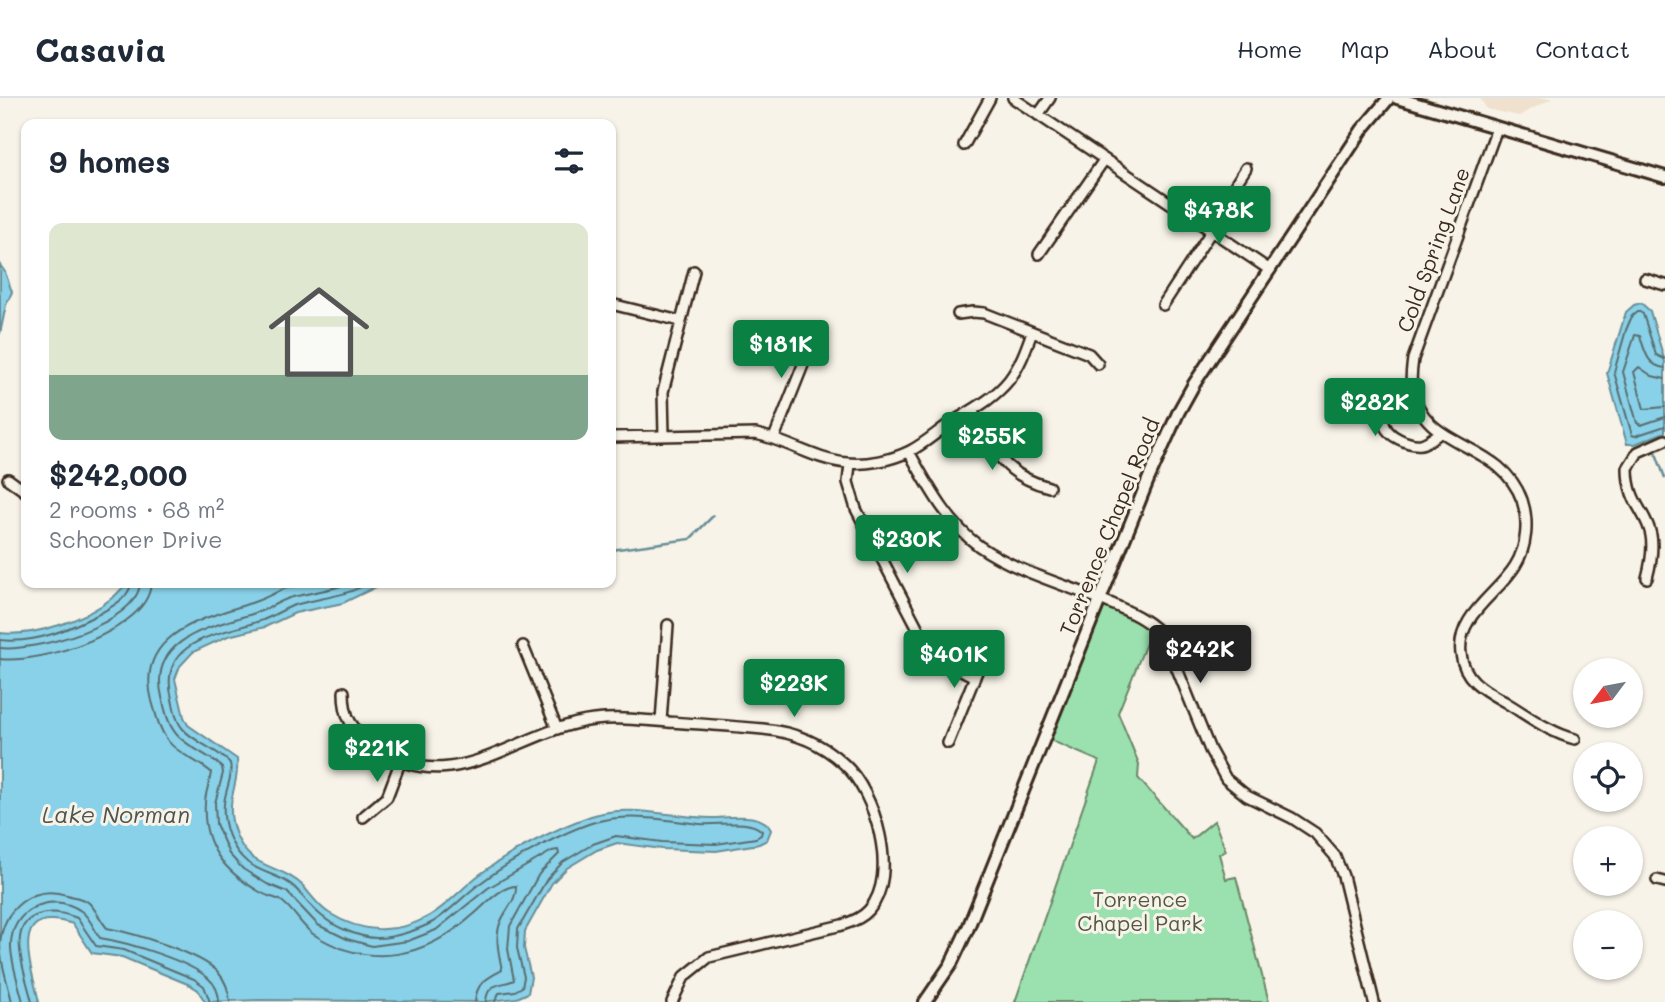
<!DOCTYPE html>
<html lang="en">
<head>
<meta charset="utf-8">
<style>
	:root { --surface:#fff; --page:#f6f6f7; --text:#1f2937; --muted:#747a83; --line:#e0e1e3; --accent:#0b8043 }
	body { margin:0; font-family:Mali,sans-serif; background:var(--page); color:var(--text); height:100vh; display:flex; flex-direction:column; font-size:26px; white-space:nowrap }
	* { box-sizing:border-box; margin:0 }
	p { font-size:23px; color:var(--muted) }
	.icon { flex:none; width:38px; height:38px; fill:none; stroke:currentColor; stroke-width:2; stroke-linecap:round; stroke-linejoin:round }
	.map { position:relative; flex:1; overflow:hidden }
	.side { position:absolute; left:21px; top:21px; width:595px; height:469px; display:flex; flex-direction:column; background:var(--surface); border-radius:14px; box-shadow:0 2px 5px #0004 }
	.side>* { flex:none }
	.needle { width:46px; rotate:238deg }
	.controls { position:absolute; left:1573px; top:560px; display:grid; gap:14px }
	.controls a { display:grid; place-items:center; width:70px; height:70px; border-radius:50%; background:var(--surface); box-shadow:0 2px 5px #0004; font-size:35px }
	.price { position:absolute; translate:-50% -60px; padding:0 16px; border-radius:7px; background:var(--accent); color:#fff; font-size:23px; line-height:46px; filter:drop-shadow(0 2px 4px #0008) }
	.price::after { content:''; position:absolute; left:50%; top:42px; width:21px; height:16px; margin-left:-10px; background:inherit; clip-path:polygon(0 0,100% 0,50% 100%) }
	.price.active { background:#222; color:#fff }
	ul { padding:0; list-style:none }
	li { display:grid; align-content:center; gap:14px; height:371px; padding:0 28px }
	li+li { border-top:2px solid var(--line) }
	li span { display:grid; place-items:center; height:217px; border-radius:14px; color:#555 }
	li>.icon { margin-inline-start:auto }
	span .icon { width:126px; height:126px; fill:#fffc; stroke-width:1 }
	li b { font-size:30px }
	h2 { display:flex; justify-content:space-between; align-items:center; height:84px; padding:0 28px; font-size:30px }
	header { display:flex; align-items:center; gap:42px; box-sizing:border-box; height:98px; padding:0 35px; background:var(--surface); border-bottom:2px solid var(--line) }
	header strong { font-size:33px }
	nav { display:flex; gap:38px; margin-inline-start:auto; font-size:24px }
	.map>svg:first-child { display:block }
	.built { fill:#efe1cd }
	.green { fill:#9ae1af; stroke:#6a8666; stroke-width:2 }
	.water { fill:#88d1e8; stroke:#698e97; stroke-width:2 }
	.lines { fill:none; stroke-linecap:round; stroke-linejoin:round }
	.shore { stroke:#5a6d6f; stroke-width:2 }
	.stream { stroke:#698e97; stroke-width:2.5 }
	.minor-casing { stroke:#3b2a1e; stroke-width:14 }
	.tertiary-casing { stroke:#3b2a1e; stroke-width:16 }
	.minor { stroke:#f7f3e8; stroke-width:9 }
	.tertiary { stroke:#f7f3e8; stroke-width:10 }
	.labels { text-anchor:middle; stroke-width:6; stroke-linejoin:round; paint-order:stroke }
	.street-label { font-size:21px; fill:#3b2a1e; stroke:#f7f3e8 }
	.park-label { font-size:21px; fill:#535842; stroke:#f7f3e8 }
	.water-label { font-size:23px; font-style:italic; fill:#4e5450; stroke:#f7f3e8 }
</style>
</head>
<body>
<header>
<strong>Casavia</strong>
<nav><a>Home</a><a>Map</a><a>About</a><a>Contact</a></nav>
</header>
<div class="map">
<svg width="1665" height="904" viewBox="0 0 1665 904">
	<rect width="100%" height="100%" fill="#f7f3e8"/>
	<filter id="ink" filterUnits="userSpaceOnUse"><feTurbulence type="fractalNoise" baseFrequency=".0143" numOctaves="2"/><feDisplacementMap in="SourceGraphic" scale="14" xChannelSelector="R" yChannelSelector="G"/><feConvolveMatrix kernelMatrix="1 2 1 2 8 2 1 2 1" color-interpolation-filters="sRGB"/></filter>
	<g filter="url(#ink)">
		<path class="built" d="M1480,0h73l-34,18 -32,-7z"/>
		<path class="green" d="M1100,501l53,27 -35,87 21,51 -1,14 54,61 22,-18 12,30 -7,3 7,25 10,-2 33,125h-254l84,-241 -54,-23z"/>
		<path class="water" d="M0,167l5,7 7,20 -6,13 -6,29z
			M1641,205l9,8 15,51v70l-30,12h-8l-20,-71 19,-61 8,-7z
			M128,485h256l-41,20 -48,10 -30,14 -37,9 -35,16 -13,14 -5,13 9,38 4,8 49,34c2,19 -5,30 -6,47 -1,18 7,41 22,52 16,11 37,14 50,28 8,9 16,21 26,27 32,20 67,22 100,3 19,-11 33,-28 50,-41 29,-22 77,-47 112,-59 40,-13 81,2 121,2 17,0 51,-7 59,12l-4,10 -8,4 -43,7 -54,-2 -45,-6 -20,7 -30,18 -15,15 -27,48 -1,17 7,29 -3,16 -11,5 -35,4 -222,-2 -55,2 -7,-12 -8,-5 -68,-28 -30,-4 -19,-29c-66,-20 -42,41 -34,78h-39v-369c34,4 85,-13 112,-35 6,-4 10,-11 16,-15z"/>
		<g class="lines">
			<path class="shore" d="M1665,261l-9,-4 -13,-41 -5,-3 -6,5 -6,14 -12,42 18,63 3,1 30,-10
				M1665,270c-18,-2 -20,-17 -25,-32l-5,-1 -12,37 14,51 4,2 24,-8
				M1665,281l-13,-3 -13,-9 -5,5 10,37 21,-2
				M310,485c-9,1 -18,2 -26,6 -10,4 -20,10 -30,13 -48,16 -120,30 -102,99 4,14 7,28 16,40 10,13 30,20 43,31 -1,10 -6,21 -6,31 -3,43 20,69 55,89 6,4 13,5 20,8 13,8 20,25 33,34 56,36 112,24 160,-19 12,-10 28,-29 43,-29 1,14 -10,23 -15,35 -7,16 -2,33 1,49 -15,8 -26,13 -27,32
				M350,485c-18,7 -38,9 -57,14 -12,3 -23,11 -35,15 -40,14 -111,23 -96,85 3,13 6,29 16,39 13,13 31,19 44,31l1,6 -8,30 1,21 13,30 14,15 24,15 20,8 31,33 29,14 25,7 36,-5 28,-11 52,-42 64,-37 6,-1 1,4 -20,20 -29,52 -2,23 6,31c-13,6 -27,2 -28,22
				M368,485c-24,15 -50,14 -76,23 -10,4 -19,10 -29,14 -39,14 -107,18 -91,79 2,10 4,22 11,30 12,14 34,20 47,34 3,15 -5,27 -6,41 -2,20 7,45 23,58 15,12 38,14 50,28 8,9 16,20 26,27 12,10 37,21 54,21 17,0 41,-8 56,-16 18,-11 32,-28 49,-40 26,-20 82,-51 113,-60 34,-9 71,-2 105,2 19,2 48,-6 62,7l-1,4 -5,3 -40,6 -54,-2 -46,-6 -23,8 -30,18 -16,17 -29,50 -1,19 7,29 -2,10 -7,4 -16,2 -4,9
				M0,542c37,4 69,-11 101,-27 12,-7 29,-16 30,-30
				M0,550c34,4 138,-24 140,-65
				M0,561c40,5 149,-28 151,-76
				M12,904c-4,-18 -12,-40 -12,-58 3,-35 32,-60 67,-49 7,2 15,3 21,7 8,7 12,18 19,26 26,5 93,25 111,44 7,8 11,19 12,30
				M23,904c-4,-17 -11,-36 -12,-54 -2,-38 40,-58 70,-37 9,6 13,19 19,27 26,4 89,23 108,40 7,6 11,15 11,24
				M32,904c-4,-17 -11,-36 -12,-53 -4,-38 30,-42 57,-31l19,28 28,4 70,29 10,7 6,16"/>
			<path class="stream" d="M1654,350l11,30
				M611,452l79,-11 23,-23"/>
			<g class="minor-casing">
				<path id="minor" d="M1013,0l257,172
					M1038,17l12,-17
					M1497,30l-84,231c-1,8 -3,18 -1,27 10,66 87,52 110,114 7,21 5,47 -7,66 -18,29 -59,50 -54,88 3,26 23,36 44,48 22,13 45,31 70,37
					M964,47l26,-47
					M1039,156l65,-94
					M1645,181l20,6
					M611,206l69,17
					M1163,207l49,-75 16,-34 18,-28
					M958,216l15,-2 11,1 105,41 9,10
					M1412,288c-21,11 -45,37 -13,53 6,3 15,6 22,5 6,-1 13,-7 19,-11
					M972,313c24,39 28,63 77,76
					M664,337l-1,-43 31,-121
					M611,339l145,-3c32,7 59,26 91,29 20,2 45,-3 63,-12 14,-7 26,-18 39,-27 21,-13 44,-24 60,-44 11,-14 17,-31 23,-48
					M774,340l31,-78 15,-16
					M909,354c19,33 38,71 70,94 37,26 91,40 133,58 20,9 39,17 53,35l45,111 16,29 21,17 45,22 23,15 20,23 8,20 31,126
					M850,366l-2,18 8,27 68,131 17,20 34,17
					M8,381l18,13
					M1647,480c18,-67 -19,-59 -19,-110l10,-16 27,-12
					M523,548l34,83
					M344,594c0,27 8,37 29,53 78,60 144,-16 221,-25 24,-3 49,0 74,2 31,2 63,4 95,7 30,3 59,14 81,35 31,28 56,111 25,146 -7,8 -17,12 -27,15l-133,32 -25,20 -12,25
					M661,623l7,-96
					M948,645l39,-96
					M363,719l24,-20 14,-37
					M1657,782l8,2"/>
			</g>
			<g class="tertiary-casing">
				<path id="tertiary" d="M1397,0l268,79
					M925,904l26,-38 17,-36 180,-448 31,-69 15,-27 168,-254 27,-32"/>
			</g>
			<use href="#minor" class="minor"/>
			<use href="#tertiary" class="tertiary"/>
		</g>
	</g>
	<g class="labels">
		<g class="street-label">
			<text transform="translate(1434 152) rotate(-70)" y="7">Cold Spring Lane</text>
			<text transform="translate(1110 429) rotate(-68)" y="7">Torrence Chapel Road</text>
		</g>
		<g class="park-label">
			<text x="1140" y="809">Torrence<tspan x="1140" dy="24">Chapel Park</tspan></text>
		</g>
		<g class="water-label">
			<text x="116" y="725">Lake Norman</text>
		</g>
	</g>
</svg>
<div class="controls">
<a><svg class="needle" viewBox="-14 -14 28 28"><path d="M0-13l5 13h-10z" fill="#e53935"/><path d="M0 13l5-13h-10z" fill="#747a83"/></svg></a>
<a><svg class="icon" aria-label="locate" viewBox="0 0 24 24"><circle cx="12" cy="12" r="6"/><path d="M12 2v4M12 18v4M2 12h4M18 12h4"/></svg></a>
<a>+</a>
<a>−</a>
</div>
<b class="price" style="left:1219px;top:148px">$478K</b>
<b class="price" style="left:781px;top:282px">$181K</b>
<b class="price" style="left:1375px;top:340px">$282K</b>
<b class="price" style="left:992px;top:374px">$255K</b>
<b class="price" style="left:907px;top:477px">$230K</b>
<b class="price active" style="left:1200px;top:587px">$242K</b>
<b class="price" style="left:954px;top:592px">$401K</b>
<b class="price" style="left:794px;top:621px">$223K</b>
<b class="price" style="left:377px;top:686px">$221K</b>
<section class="side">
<h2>9 homes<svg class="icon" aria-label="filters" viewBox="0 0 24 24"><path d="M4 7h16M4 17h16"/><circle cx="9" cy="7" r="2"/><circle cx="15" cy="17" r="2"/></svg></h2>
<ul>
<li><span style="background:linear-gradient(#dfe7d0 70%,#7fa58c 0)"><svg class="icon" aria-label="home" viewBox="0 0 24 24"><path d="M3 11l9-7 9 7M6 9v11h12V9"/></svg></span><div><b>$242,000</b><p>2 rooms · 68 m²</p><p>Schooner Drive</p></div></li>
</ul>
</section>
</div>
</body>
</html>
